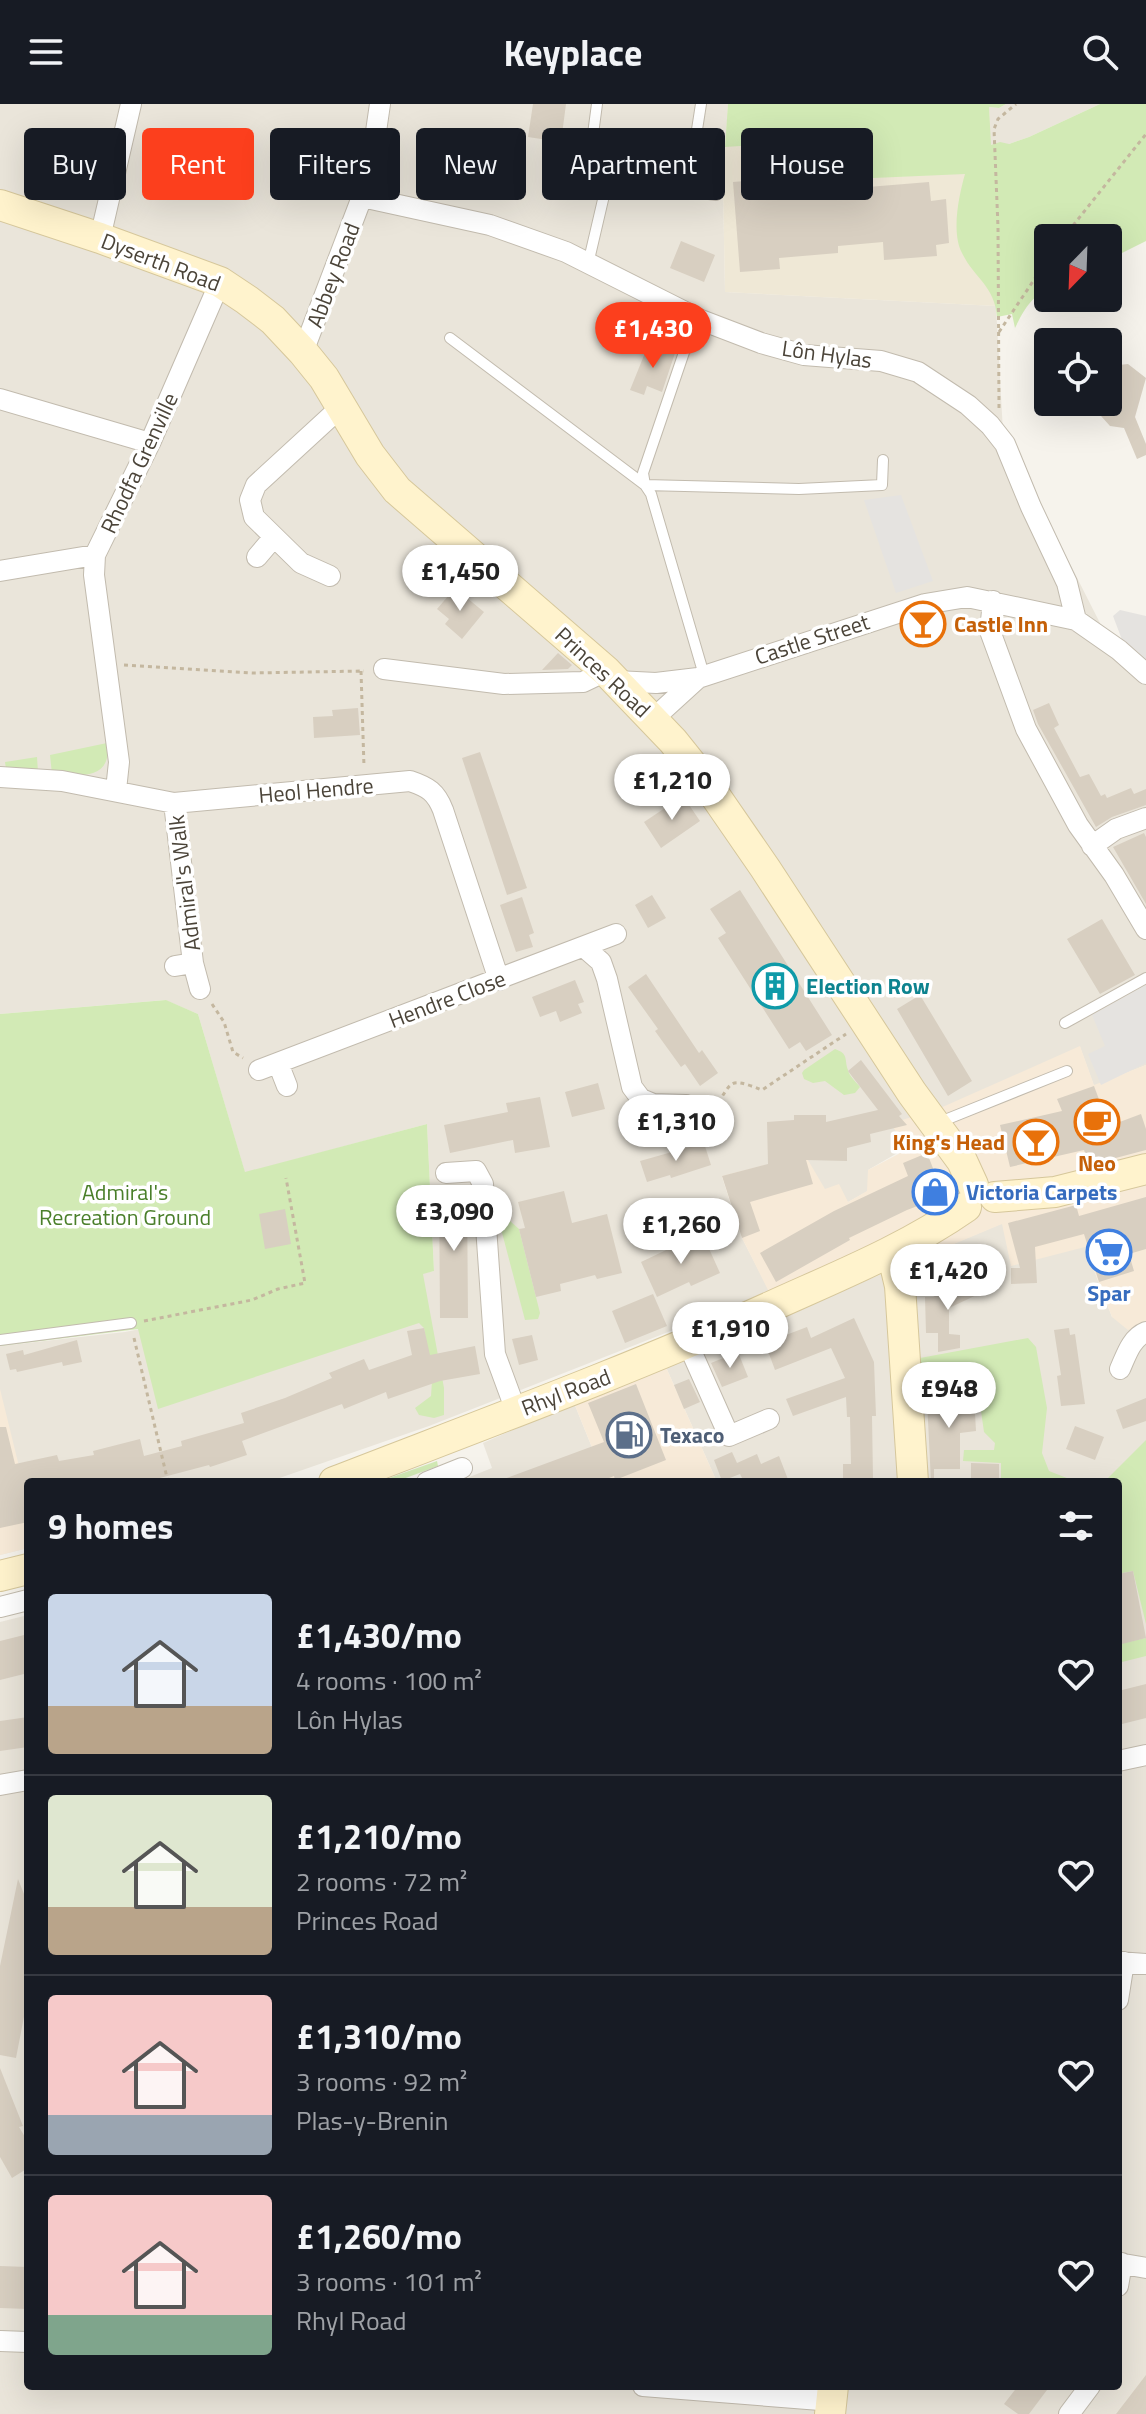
<!DOCTYPE html>
<html lang="en">
<head>
<meta charset="utf-8">
<style>
	:root { --surface:#171b24; --page:#20242c; --text:#f1f3f6; --muted:#9ea1a6; --line:#363941; --accent:#fc3f1d }
	body { margin:0; font-family:"Titillium Web",sans-serif; background:var(--page); color:var(--text); height:100vh; display:flex; flex-direction:column; font-size:30px; white-space:nowrap }
	* { box-sizing:border-box; margin:0 }
	p { font-size:26px; color:var(--muted) }
	.icon { flex:none; width:44px; height:44px; fill:none; stroke:currentColor; stroke-width:2; stroke-linecap:round; stroke-linejoin:round }
	.map { position:relative; flex:1; overflow:hidden }
	.drawer { position:absolute; left:24px; top:1374px; width:1098px; height:912px; display:flex; flex-direction:column; background:var(--surface); border-radius:8px; box-shadow:0 8px 32px #0002 }
	.drawer>* { flex:none }
	.top-card { position:absolute; left:24px; top:24px; width:1098px; height:72px; display:flex; gap:16px }
	.needle { width:52px; rotate:203deg }
	.tools { position:absolute; left:1034px; top:120px; display:grid; gap:16px }
	.tools a { display:grid; place-items:center; width:88px; height:88px; border-radius:8px; background:var(--surface); box-shadow:0 8px 32px #0002; font-size:40px }
	.price { position:absolute; translate:-50% -68px; padding:0 18px; border-radius:28px; background:#fff; color:#222; font-size:26px; line-height:52px; filter:drop-shadow(0 2px 4px #0008) }
	.price::after { content:''; position:absolute; left:50%; top:48px; width:24px; height:18px; margin-left:-12px; background:inherit; clip-path:polygon(0 0,100% 0,50% 100%) }
	.price.on { background:var(--accent); color:#fff }
	ul { padding:0; list-style:none }
	li { display:flex; align-items:center; gap:24px; height:200px; padding:0 24px }
	li+li { border-top:2px solid var(--line) }
	li span { display:grid; place-items:center; flex:none; width:224px; height:160px; border-radius:8px; color:#555 }
	li>.icon { margin-inline-start:auto }
	span .icon { width:96px; height:96px; fill:#fffc; stroke-width:1 }
	li b { font-size:34px }
	h2 { display:flex; justify-content:space-between; align-items:center; height:96px; padding:0 24px; font-size:34px }
	.pill { padding:0 28px; border-radius:8px; background:var(--surface); box-shadow:0 8px 32px #0002; font-size:28px; line-height:72px }
	.pill.on { background:var(--accent); color:#fff }
	header { display:flex; justify-content:space-between; align-items:center; height:104px; padding:0 24px; background:var(--surface); font-size:36px; font-weight:700 }
	.map>svg:first-child { display:block }
	.residential { fill:#eae5da }
	.commercial { fill:#f7ead8 }
	.education { fill:#efe8d6 }
	.green { fill:#d2eab5 }
	.parking { fill:#e5e3e0 }
	.building { fill:#d8cfc1 }
	.lines { fill:none; stroke-linecap:round; stroke-linejoin:round }
	.lane-casing { stroke:#c2bbae; stroke-width:12 }
	.street-casing { stroke:#c2bbae; stroke-width:22 }
	.secondary-casing { stroke:#d6c79b; stroke-width:32 }
	.path { stroke:#c4b79f; stroke-width:3; stroke-dasharray:4 4; stroke-linecap:butt }
	.lane { stroke:#fff; stroke-width:10 }
	.street { stroke:#fff; stroke-width:20 }
	.secondary { stroke:#fff3cd; stroke-width:30 }
	.labels { text-anchor:middle; stroke-width:7; stroke-linejoin:round; paint-order:stroke }
	.street-label { font-size:22px; fill:#4b4439; stroke:#fff }
	.food-label { font-size:22px; font-weight:bold; fill:#c56008; stroke:#fff; text-anchor:start }
	.culture-label { font-size:22px; font-weight:bold; fill:#0d838f; stroke:#fff; text-anchor:start }
	.park-label { font-size:22px; fill:#4a7f2a; stroke:#fff }
	.shop-label { font-size:22px; font-weight:bold; fill:#366cbe; stroke:#fff; text-anchor:start }
	.service-label { font-size:22px; font-weight:bold; fill:#4e5e75; stroke:#fff; text-anchor:start }
</style>
</head>
<body>
<header><svg class="icon" aria-label="menu" viewBox="0 0 24 24"><path d="M4 6h16M4 12h16M4 18h16"/></svg>Keyplace<svg class="icon" aria-label="search" viewBox="0 0 24 24"><circle cx="10" cy="10" r="6"/><path d="M15 15l6 6"/></svg></header>
<div class="map">
<svg width="1146" height="2310" viewBox="0 0 1146 2310">
	<rect width="100%" height="100%" fill="#f6f3ec"/>
	<path class="residential" d="M0,0h728l-5,81 2,107 271,14 7,126 98,193 45,41v399l-52,21 -14,-39 -212,123v21l-20,11 -23,-12 -103,-13 20,61 28,54 -341,134 -161,56h-240v66l-28,7v-209l125,-14 309,-61 -7,-147 -182,49 -47,-159 -33,-14 -165,14z
		M1006,0h94l-71,33 -20,7 -19,1 -1,-38 10,1z
		M1003,1119l82,24 27,70 34,6v1091h-1146v-792l28,-7v771h1090v-904h-401l-52,-117z
		M574,1299l32,79h-149l35,-14 -9,-25z"/>
	<path class="commercial" d="M1080,942l14,39 52,-20v258l-18,7 -16,-13 -27,-70 -74,19 -9,-42 -221,92 -39,-78 -20,-62 83,-21 20,34 14,-5 9,18 19,-11 1,-21 40,-21 -15,-22 9,-7 36,-11z
		M665,1261l52,117h-111l-32,-79z
		M0,1285l28,114v45l-28,7z"/>
	<path class="education" d="M728,0h261l7,202 -271,-14 -2,-107z"/>
	<path class="green" d="M728,0h278l-7,4 -10,-1 2,38 9,-3 9,2 20,-7 71,-33h46v137l-38,19v-22h-60v51c-18,9 -24,21 -33,39l-3,-14 -15,3c-2,-31 -23,-39 -35,-64 -11,-21 -3,-58 3,-79l-92,4 -5,-40 -143,9z
		M107,639c6,38 -29,33 -55,31l-2,-19z
		M37,653l1,15 -32,-3 -1,-7z
		M166,896l32,14 47,158 182,-48 7,147 -11,3 21,114v27l-10,3 -15,-3 -4,-7 16,-12 1,-15 -8,-53 -5,-5 -261,86 -20,-80 -138,17v-332z
		M835,945c14,5 9,10 13,21 1,6 9,13 12,17l-5,6 -11,2 -19,-14 -12,2 -9,-4 -2,-6 2,-3z
		M510,1117l9,8 21,84 -2,6 -13,1 -24,-91 3,-6z
		M1028,1234l8,9 11,61 -5,45 7,18 28,11h-76v-19l-38,-2 1,-11h30l1,-7 -11,-11 -5,-35 -3,-3 -56,4v-40z
		M1146,1336v184l-13,-53 -15,3v-92h-10v-4z
		M437,1357l1,5 -43,16h-17z
		M1118,1523l4,16 24,-5v18l-28,7z"/>
	<path class="parking" d="M901,391l32,86 -37,12 -32,-93z
		M1120,506l26,6v50l-22,-21 -11,-29z
		M1146,881v78l-45,22 -13,-31 17,-8 -13,-31z"/>
	<path class="building" d="M533,0h33l-5,38 -33,-5z
		M757,76l1,5 11,-1 1,11 159,-13 2,19 15,-2 3,44 -13,2 1,11 -53,4 -1,-18 -45,4v7l-59,5 1,11 -40,3 -7,-90z
		M681,137l34,14 -11,27 -34,-14z
		M649,239l26,10 -13,39 -15,-6 -3,9 -14,-5z
		M1128,260l18,14 -11,39 11,27v11l-9,4 -13,-31 -14,-2 -9,-10 3,-12 16,-7 -8,-16v-9l7,-7z
		M455,484l29,24 -22,27 -17,-15 4,-5 -12,-10z
		M558,549l14,12 -4,4 -26,1z
		M1049,599l10,22 -5,3 26,49 9,-3 12,22 4,-2 2,4 24,-10 3,6 12,-5v16l-34,12 -16,10 -58,-103 -5,-14z
		M358,604l2,27 -46,3 -1,-21 20,-1 -1,-6z
		M480,648l47,136 -20,7 -45,-137z
		M683,692l17,25 -39,27 -17,-26z
		M1144,729l2,4v67l-33,-57z
		M740,786l92,145 -26,16 -6,-9 -11,7 -71,-111 8,-5 -16,-24z
		M652,791l14,23 -18,10 -13,-23z
		M522,793l12,36 -5,2 4,12 -17,5 -16,-47z
		M1102,815l33,56 -35,19 -33,-55z
		M646,870l53,79 3,-3 16,23 -18,13 -15,-22 -4,3 -26,-36 3,-2 -30,-42z
		M575,876l9,22 -6,2 4,9 -22,9 -4,-11 -16,6 -8,-20z
		M920,891l52,86 -24,15 -51,-87z
		M861,956l41,54 -3,2 8,9 -37,9 1,8 -24,6v13l-41,-1 7,24 -63,18 10,29 -18,7 -20,-62 46,-12 -1,-42 27,-2v-5h32v7l52,-12 -30,-39z
		M598,979l7,26 -33,8 -7,-25z
		M1094,982l15,40 32,-12 5,15v21l-57,15 -5,-15 -74,17 -10,-42 62,-14 -5,-12z
		M540,993l10,50 -35,6 -2,-13 -63,13 -6,-28 64,-13 -2,-9z
		M704,1039l7,22 -40,13 -1,-3 -23,7 -7,-21z
		M927,1049l17,43 -37,14 -58,28 1,2 -74,42 -16,-29 74,-42 74,-35 -5,-13z
		M439,1084h28l1,130h-28z
		M564,1087l8,32 35,-9 15,59 -25,6 -2,-4 -35,9 1,7 -25,6 -17,-68 6,-1 -7,-26z
		M1146,1093v52l-17,5 5,17 -35,11 -15,-48 -49,13 2,36 -26,1v-16h9l-12,-45 68,-18 3,11z
		M285,1105l6,35 -26,5 -6,-35z
		M702,1129l18,40 -29,13 -2,-4 -32,15 -16,-35z
		M974,1172l9,16 -34,16v26l11,1v13l-22,4v-19h-12l-1,-36h8z
		M653,1190l14,32 -42,17 -13,-32z
		M854,1214l20,44 2,54h-4l1,63 -30,1v-16h8l-1,-47h-3l-1,-20 -53,19 -7,-17 59,-21 -14,-30 -56,22 -10,-27 42,-16 4,11z
		M424,1224l6,27 45,-9 5,28 -40,7 -52,18 -2,-7 -42,17 -2,-5 -100,37 5,14 -37,12 -1,-2 -53,14 1,3h-129v40l-28,6v-101h6l9,37 42,-9 2,6 35,-6 -1,-4 47,-12 4,17 38,-10 -1,-5 63,-18 -3,-10 44,-15 47,-20 -3,-5 35,-14 5,11 43,-15 -5,-24z
		M1069,1224l1,7 5,-1 10,70 -24,2 -4,-30 4,-1 -7,-45z
		M532,1231l6,25 -19,5 -7,-26z
		M77,1236l5,22 -19,4 -1,-4 -45,10 -1,-3 -6,1 -4,-16 17,-4 1,5z
		M738,1248l10,25 -26,10 -11,-24z
		M689,1275l11,23 -16,7 -10,-24z
		M636,1280l30,76 -51,20 -1,-4 -15,6h-95v-3l100,-37 -16,-39z
		M974,1292l2,35 -16,2v36h-26v13h-3l-4,-82z
		M1146,1294v23l-23,8 -7,-19z
		M1075,1322l29,11 -9,23 -29,-11z
		M732,1348l5,11 20,-9 4,10 18,-8 10,26h-45l-4,-8 -18,7 -8,-21z
		M971,1359l28,1v18h-28z
		M1133,1467l13,67 -24,6 -4,-17v-53z
		M28,1530v39l-28,7v-39z
		M1146,1580v34l-28,7v-34z
		M28,1613v30l-28,4v-30z
		M18,1775l10,25v92l-12,62 -16,-3v-89z
		M0,1964l23,58 -4,1 9,15v26l-16,10 -12,-21z
		M0,2162l28,1v42l-28,-1z
		M1146,2271v39h-30z
		M1018,2282h32l-21,28h-11l-14,-10z"/>
	<g class="lines">
		<g class="lane-casing">
			<path id="lane" d="M591,45l6,-45
				M691,64l10,-64
				M588,160l21,-90 63,15 44,6
				M696,213l-53,156 2,12 154,4 83,-4 1,-25
				M450,234l195,147 6,9 53,181
				M1065,919l81,-45
				M940,1018l127,-51
				M0,1236l131,-17"/>
		</g>
		<g class="street-casing">
			<path id="street" d="M362,93l128,28 76,27 135,68 60,23 43,12 77,6 37,11 50,33 22,20 15,19 26,63 36,76 9,37
				M100,134l31,-134
				M303,248l59,-155 9,-31 9,-62
				M0,295l150,44
				M95,451l-1,20 25,187 -3,28
				M257,453l17,-20
				M0,467l95,-16 55,-112 70,-161
				M330,472l-29,-13 -47,-46 -4,-17 6,-15 86,-79
				M993,497l-3,30 36,98 52,96 36,50 32,54
				M384,565l120,15 79,-2 23,-11
				M616,577l40,2 42,-5 227,-74 42,-7 109,23 43,30 27,24
				M653,615l45,-41
				M0,673l62,4 112,22 236,-22c18,6 26,11 33,29l56,170
				M174,699l19,160
				M1092,742l24,-17 30,-11
				M585,844l16,14 6,17 25,108 9,12 12,5
				M175,862l18,-3 7,26
				M278,959l9,23
				M259,966l357,-136
				M642,1015l11,-15 33,1
				M446,1069l30,-2 7,13 12,170 21,57
				M688,1240l41,92 40,-17
				M1120,1265c6,-13 11,-31 26,-37
				M427,1378l35,-14
				M0,1503l28,-7
				M1118,1657l28,-6
				M0,1681l28,-5
				M1118,1858l28,2
				M1118,1896l6,-38
				M1118,2159l28,5
				M1118,2182l4,-23
				M0,2237l28,1
				M643,2282l190,15
				M1069,2310l21,-28"/>
		</g>
		<g class="secondary-casing">
			<path id="secondary" d="M0,101l100,33 120,44 27,18 26,20 30,32 21,26 46,77 27,35 209,181 67,70 32,40 60,87 147,225 50,68 11,24
				M995,1093l60,-5 91,-23
				M892,1148l8,34 13,196
				M334,1378c147,-57 294,-111 438,-176 66,-30 134,-57 194,-99
				M0,1472l28,-7
				M830,2310l3,-28"/>
		</g>
		<path class="path" d="M1063,134l83,-104
			M999,228l49,-73
			M999,304l-1,-181 -4,-98 4,-10 18,-15
			M124,561l128,8 112,-2
			M361,567l3,96
			M212,900l12,18 9,30 10,6
			M705,1003l9,1c20,-26 12,-32 48,-18l84,-56
			M144,1217l108,-21 26,-11 27,-6 -19,-105
			M134,1234l34,144"/>
		<use href="#lane" class="lane"/>
		<use href="#street" class="street"/>
		<use href="#secondary" class="secondary"/>
	</g>
	<defs>
		<g id="bar-ring" transform="scale(2.3)"><circle r="9.5" fill="#fff" stroke="#e8710a" stroke-width="1.5"/><path d="M-6-5H6L.8 .8V4.5H3.5V6h-7V4.5H-.8V.8Z" fill="#e8710a"/></g>
		<g id="building-ring" transform="scale(2.3)"><circle r="9.5" fill="#fff" stroke="#0f9aa8" stroke-width="1.5"/><path d="M-4-6H4V6H1V3H-1V6H-4ZM-2.5-4.3h1.7v1.8h-1.7ZM.8-4.3h1.7v1.8H.8ZM-2.5-1h1.7V.8h-1.7ZM.8-1h1.7V.8H.8Z" fill="#0f9aa8"/></g>
		<g id="cafe-ring" transform="scale(2.3)"><circle r="9.5" fill="#fff" stroke="#e8710a" stroke-width="1.5"/><path d="M-5.5-4.5H6V0H3Q3 3.5 0 3.5H-2.5Q-5.5 3.5-5.5 0ZM3-3.2v2h1.7v-2ZM-6 4.5H4V6H-6Z" fill="#e8710a"/></g>
		<g id="shop-ring" transform="scale(2.3)"><circle r="9.5" fill="#fff" stroke="#3f7fe0" stroke-width="1.5"/><path d="M-5-2.5h2.3a2.7 3.5 0 0 1 5.4 0H5L5.5 6h-11ZM-1.5-2.5h3a1.5 2.3 0 0 0-3 0Z" fill="#3f7fe0"/></g>
		<g id="supermarket-ring" transform="scale(2.3)"><circle r="9.5" fill="#fff" stroke="#3f7fe0" stroke-width="1.5"/><path d="M-6-5.5h2.5l.6 2H6L4.5 2H-2.5L-4.4-4H-6ZM-1.5 3.2a1.3 1.3 0 1 0 .1 0ZM3 3.2a1.3 1.3 0 1 0 .1 0Z" fill="#3f7fe0"/></g>
		<g id="fuel-ring" transform="scale(2.3)"><circle r="9.5" fill="#fff" stroke="#5c6f8a" stroke-width="1.5"/><path d="M-5.5-6h7V0h2V4h1.3V-2.5L3-4.5l.8-.8L6-3V5H2.5V1h-1V6h-7ZM-4.2-4.7v3.2H.2V-4.7Z" fill="#5c6f8a"/></g>
	</defs>
	<g fill-rule="evenodd">
		<use href="#bar-ring" x="923" y="520"/>
		<use href="#building-ring" x="775" y="882"/>
		<use href="#cafe-ring" x="1097" y="1018"/>
		<use href="#bar-ring" x="1036" y="1038"/>
		<use href="#shop-ring" x="935" y="1088"/>
		<use href="#supermarket-ring" x="1109" y="1148"/>
		<use href="#fuel-ring" x="629" y="1331"/>
	</g>
	<g class="labels">
		<g class="street-label">
			<text transform="translate(161 158) rotate(21)" y="8">Dyserth Road</text>
			<text transform="translate(333 171) rotate(-69)" y="8">Abbey Road</text>
			<text transform="translate(827 250) rotate(8)" y="8">Lôn Hylas</text>
			<text transform="translate(139 359) rotate(-65)" y="8">Rhodfa Grenville</text>
			<text transform="translate(812 535) rotate(-18)" y="8">Castle Street</text>
			<text transform="translate(603 568) rotate(43)" y="8">Princes Road</text>
			<text transform="translate(316 686) rotate(-5)" y="8">Heol Hendre</text>
			<text transform="translate(184 779) rotate(-97)" y="8">Admiral's Walk</text>
			<text transform="translate(447 895) rotate(-21)" y="8">Hendre Close</text>
			<text transform="translate(566 1288) rotate(-21)" y="8">Rhyl Road</text>
		</g>
		<g class="food-label">
			<text x="954" y="528">Castle Inn</text>
			<text x="1005" y="1046" text-anchor="end">King's Head</text>
			<text x="1097" y="1067" text-anchor="middle">Neo</text>
		</g>
		<g class="culture-label">
			<text x="806" y="890">Election Row</text>
		</g>
		<g class="park-label">
			<text x="125" y="1096">Admiral's<tspan x="125" dy="25">Recreation Ground</tspan></text>
		</g>
		<g class="shop-label">
			<text x="966" y="1096">Victoria Carpets</text>
			<text x="1109" y="1197" text-anchor="middle">Spar</text>
		</g>
		<g class="service-label">
			<text x="660" y="1339">Texaco</text>
		</g>
	</g>
</svg>
<div class="tools">
<a><svg class="needle" viewBox="-14 -14 28 28"><path d="M0-13l5 13h-10z" fill="#e53935"/><path d="M0 13l5-13h-10z" fill="#9ea1a6"/></svg></a>
<a><svg class="icon" aria-label="locate" viewBox="0 0 24 24"><circle cx="12" cy="12" r="6"/><path d="M12 2v4M12 18v4M2 12h4M18 12h4"/></svg></a>
</div>
<b class="price on" style="left:653px;top:266px">£1,430</b>
<b class="price" style="left:460px;top:509px">£1,450</b>
<b class="price" style="left:672px;top:718px">£1,210</b>
<b class="price" style="left:676px;top:1059px">£1,310</b>
<b class="price" style="left:454px;top:1149px">£3,090</b>
<b class="price" style="left:681px;top:1162px">£1,260</b>
<b class="price" style="left:948px;top:1208px">£1,420</b>
<b class="price" style="left:730px;top:1266px">£1,910</b>
<b class="price" style="left:949px;top:1326px">£948</b>
<div class="top-card">
<a class="pill">Buy</a>
<a class="pill on">Rent</a>
<a class="pill">Filters</a>
<a class="pill">New</a>
<a class="pill">Apartment</a>
<a class="pill">House</a>
</div>
<section class="drawer">
<h2>9 homes<svg class="icon" aria-label="filters" viewBox="0 0 24 24"><path d="M4 7h16M4 17h16"/><circle cx="9" cy="7" r="2"/><circle cx="15" cy="17" r="2"/></svg></h2>
<ul>
<li><span style="background:linear-gradient(#c9d6e8 70%,#b9a48a 0)"><svg class="icon" aria-label="home" viewBox="0 0 24 24"><path d="M3 11l9-7 9 7M6 9v11h12V9"/></svg></span><div><b>£1,430/mo</b><p>4 rooms · 100 m²</p><p>Lôn Hylas</p></div><svg class="icon" aria-label="heart" viewBox="0 0 24 24"><path d="M12 20l-8-8c-3-5 5-10 8-4 3-6 11-1 8 4z"/></svg></li>
<li><span style="background:linear-gradient(#dfe7d0 70%,#b9a48a 0)"><svg class="icon" aria-label="home" viewBox="0 0 24 24"><path d="M3 11l9-7 9 7M6 9v11h12V9"/></svg></span><div><b>£1,210/mo</b><p>2 rooms · 72 m²</p><p>Princes Road</p></div><svg class="icon" aria-label="heart" viewBox="0 0 24 24"><path d="M12 20l-8-8c-3-5 5-10 8-4 3-6 11-1 8 4z"/></svg></li>
<li><span style="background:linear-gradient(#f6c9c9 75%,#9aa5b1 0)"><svg class="icon" aria-label="home" viewBox="0 0 24 24"><path d="M3 11l9-7 9 7M6 9v11h12V9"/></svg></span><div><b>£1,310/mo</b><p>3 rooms · 92 m²</p><p>Plas-y-Brenin</p></div><svg class="icon" aria-label="heart" viewBox="0 0 24 24"><path d="M12 20l-8-8c-3-5 5-10 8-4 3-6 11-1 8 4z"/></svg></li>
<li><span style="background:linear-gradient(#f6c9c9 75%,#7fa58c 0)"><svg class="icon" aria-label="home" viewBox="0 0 24 24"><path d="M3 11l9-7 9 7M6 9v11h12V9"/></svg></span><div><b>£1,260/mo</b><p>3 rooms · 101 m²</p><p>Rhyl Road</p></div><svg class="icon" aria-label="heart" viewBox="0 0 24 24"><path d="M12 20l-8-8c-3-5 5-10 8-4 3-6 11-1 8 4z"/></svg></li>
</ul>
</section>
</div>
</body>
</html>
